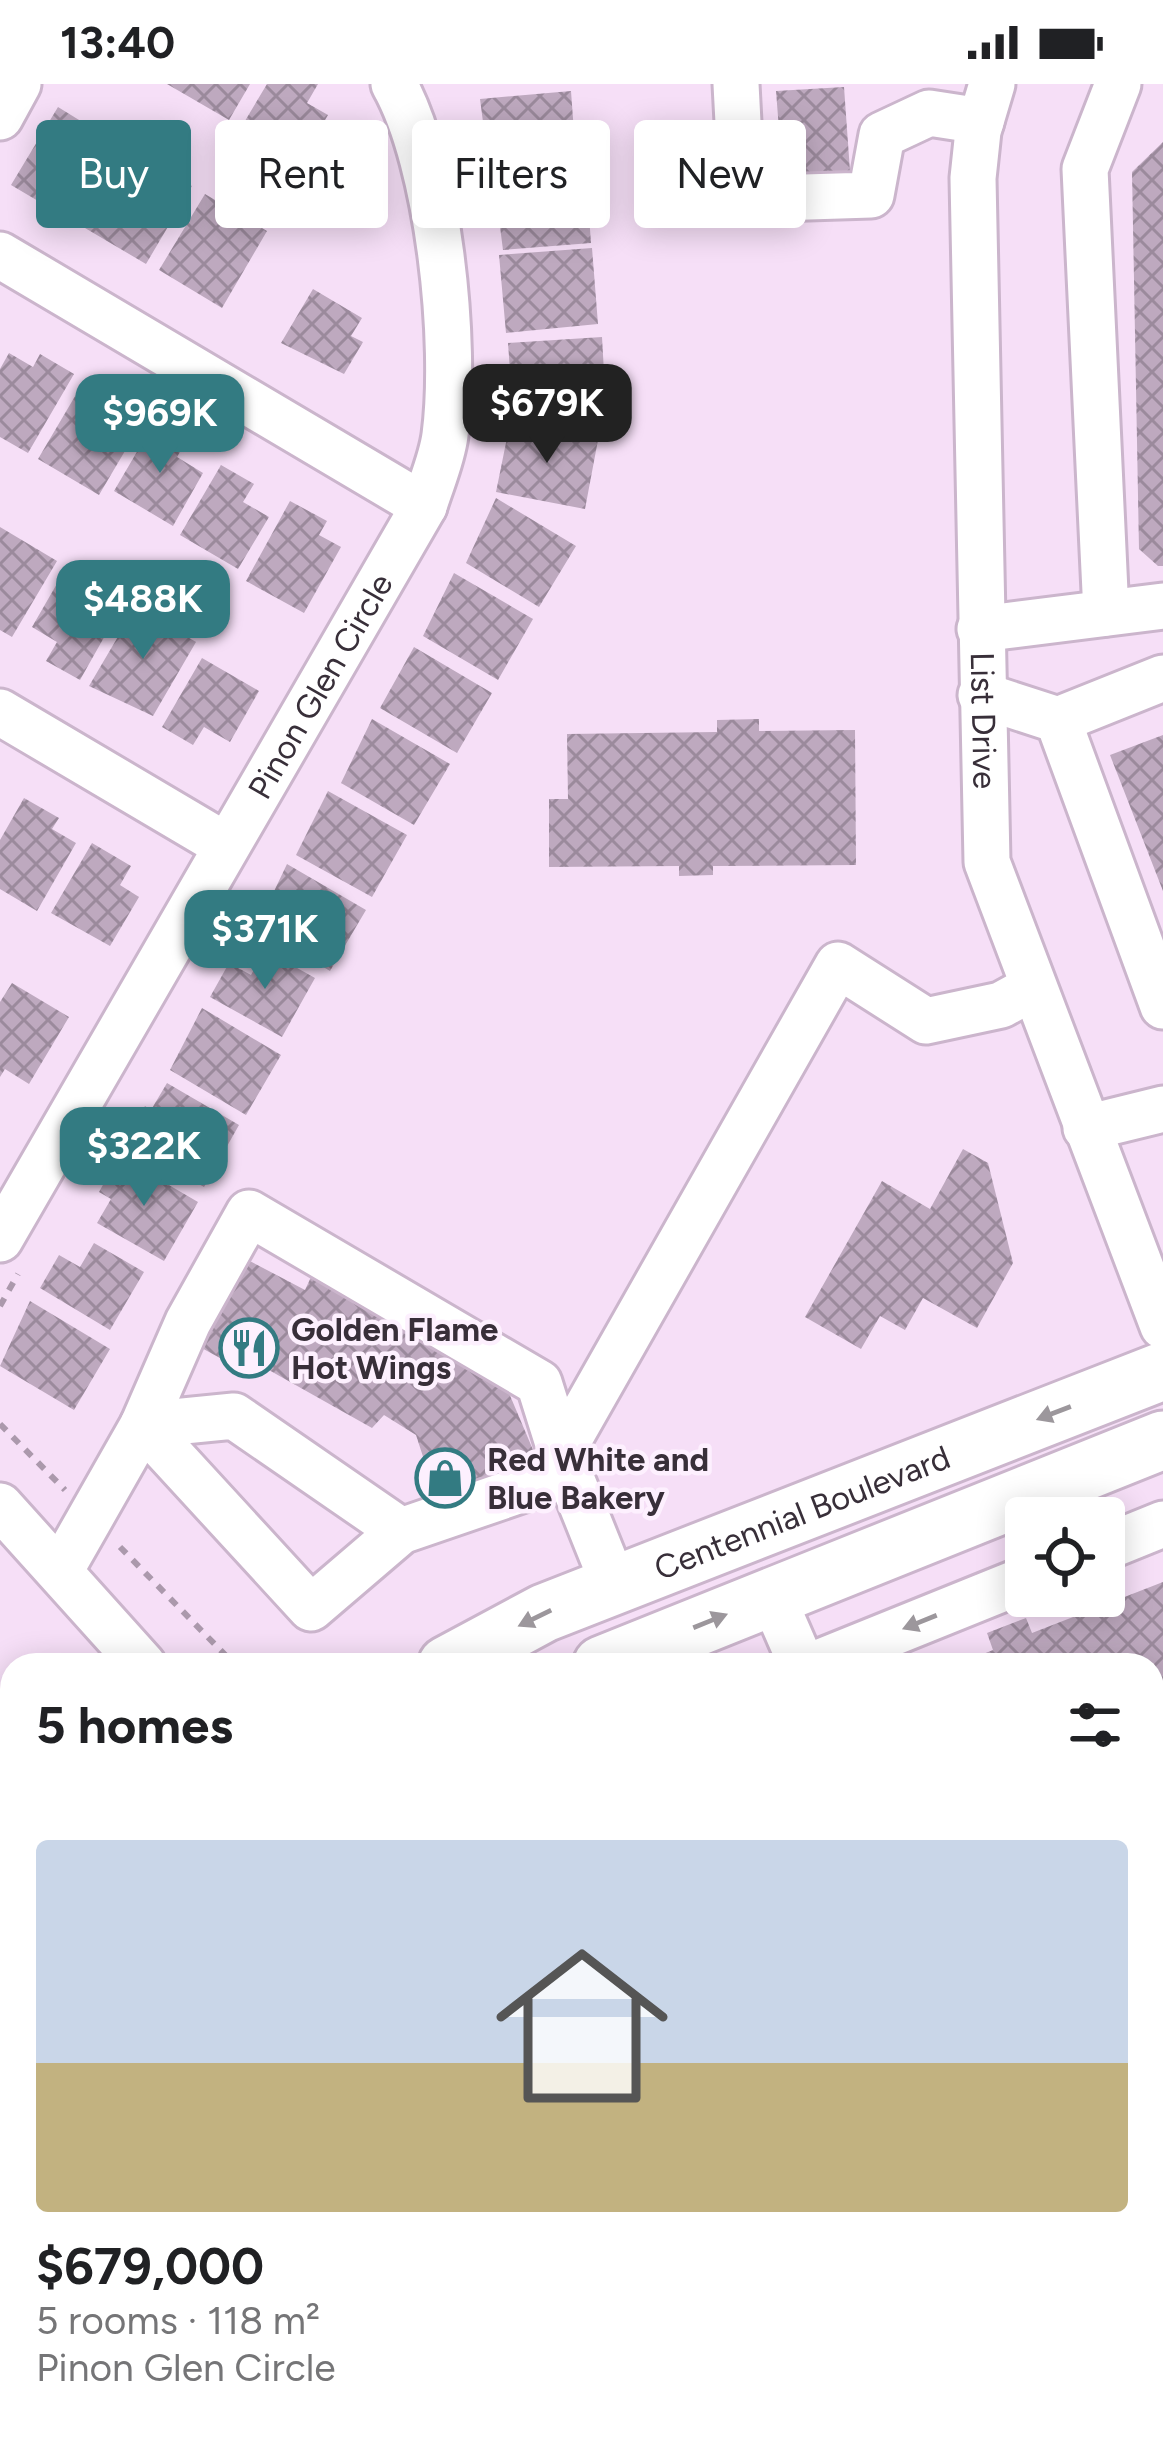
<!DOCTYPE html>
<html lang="en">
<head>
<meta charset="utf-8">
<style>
	:root { --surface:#fff; --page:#f2f2f2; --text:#202124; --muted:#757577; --line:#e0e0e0; --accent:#337b82 }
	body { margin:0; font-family:Figtree,sans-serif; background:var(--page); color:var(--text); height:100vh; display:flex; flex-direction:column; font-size:45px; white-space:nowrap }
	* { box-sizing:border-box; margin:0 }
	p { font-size:39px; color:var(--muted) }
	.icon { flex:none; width:66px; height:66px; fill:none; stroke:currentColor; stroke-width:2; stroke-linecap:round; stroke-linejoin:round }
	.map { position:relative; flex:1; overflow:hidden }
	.sheet { position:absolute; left:0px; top:1569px; width:1164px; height:807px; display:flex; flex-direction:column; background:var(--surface); border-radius:36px 36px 0 0; box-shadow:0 6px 30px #0003 }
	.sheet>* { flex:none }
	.hud { position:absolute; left:36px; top:36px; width:1092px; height:108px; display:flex; gap:24px }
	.buttons { position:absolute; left:1005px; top:1413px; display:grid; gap:24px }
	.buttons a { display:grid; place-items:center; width:120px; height:120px; border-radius:12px; background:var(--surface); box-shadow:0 6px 30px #0003; font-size:60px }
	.price { position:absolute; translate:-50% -102px; padding:0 27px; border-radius:24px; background:var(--accent); color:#fff; font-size:39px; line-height:78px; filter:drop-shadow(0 3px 6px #0008) }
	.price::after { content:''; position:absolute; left:50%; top:72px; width:36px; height:27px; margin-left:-18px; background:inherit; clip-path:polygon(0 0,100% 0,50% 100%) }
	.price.on { background:#222; color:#fff }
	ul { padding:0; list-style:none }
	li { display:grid; align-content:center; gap:24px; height:636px; padding:0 36px }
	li+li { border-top:3px solid var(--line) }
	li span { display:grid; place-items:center; height:372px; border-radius:12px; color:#555 }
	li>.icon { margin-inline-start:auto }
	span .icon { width:216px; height:216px; fill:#fffc; stroke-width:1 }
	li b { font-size:51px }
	h2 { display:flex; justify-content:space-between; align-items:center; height:144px; padding:0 36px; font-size:51px }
	.tag { padding:0 42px; border-radius:12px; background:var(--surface); box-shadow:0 6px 30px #0003; font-size:42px; line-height:108px }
	.tag.on { background:var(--accent); color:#fff }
	.status { display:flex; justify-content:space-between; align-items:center; height:84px; padding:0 60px; background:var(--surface); direction:ltr }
	.status svg { height:33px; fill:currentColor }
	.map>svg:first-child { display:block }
	.building { fill:url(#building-cross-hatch) }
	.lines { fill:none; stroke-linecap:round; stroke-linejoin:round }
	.minor-casing { stroke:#cbb5cc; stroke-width:51 }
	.major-casing { stroke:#cbb5cc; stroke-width:63 }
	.path { stroke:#ab99ac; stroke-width:6; stroke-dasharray:9 9; stroke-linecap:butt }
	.minor { stroke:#fff; stroke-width:45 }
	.major { stroke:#fff; stroke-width:57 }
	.oneway { fill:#9c979c }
	.labels { text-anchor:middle; stroke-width:9; stroke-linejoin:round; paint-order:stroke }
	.street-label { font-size:33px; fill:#382f39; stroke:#fdf0fe }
	.poi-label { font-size:33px; font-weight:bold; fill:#382f39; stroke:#fdf0fe; text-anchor:start }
</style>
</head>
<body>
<div class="status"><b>13:40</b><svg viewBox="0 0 49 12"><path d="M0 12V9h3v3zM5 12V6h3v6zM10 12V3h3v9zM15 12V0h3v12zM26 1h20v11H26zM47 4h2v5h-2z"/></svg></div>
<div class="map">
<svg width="1163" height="2375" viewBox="0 0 1163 2375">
	<defs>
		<pattern id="building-cross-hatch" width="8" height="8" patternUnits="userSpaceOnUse" patternTransform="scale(3)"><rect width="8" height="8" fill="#bea9bf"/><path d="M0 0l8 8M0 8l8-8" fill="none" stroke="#9b8a9c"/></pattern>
	</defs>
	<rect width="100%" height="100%" fill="#f6dff7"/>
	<path class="building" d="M167,0h83l-21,36z
		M267,0h51l-11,19 21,12 -30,51 -59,-35z
		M844,3l6,84 -87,7 -2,-35 19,-1 -4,-51z
		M571,7l5,69 -87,8 -9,-69z
		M58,23l60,37 -46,77 -61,-36z
		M1163,58v424h-5l-19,-17 -7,-377z
		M131,66l61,36 -46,78 -61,-36z
		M586,89l5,70 -88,7 -9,-70z
		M205,110l62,37 -45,77 -63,-38z
		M592,164l6,76 -92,9 -7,-78z
		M313,205l49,29 -11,18 12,6 -19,32 -63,-31z
		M602,253l4,71 -76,5 -2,-30 -17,2 -3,-42z
		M9,269l24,14 7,-13 34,20 -46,79 -28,-16v-68z
		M84,297l61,36 -46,78 -61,-36z
		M155,337l32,19 -10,17 26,16 -30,53 -59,-35z
		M510,339l88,17 -13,69 -89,-17z
		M221,381l33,19 -11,18 26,15 -31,52 -58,-34z
		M496,414l80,48 -37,61 -73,-44z
		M290,417l37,20 -8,14 22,12 -37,66 -58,-32z
		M0,443l57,34 -45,76 -12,-7z
		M454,489l79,46 -35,61 -75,-44z
		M62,491l58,34 -40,71 -34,-19 11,-19 -25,-15z
		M136,522l60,36 -43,74 -64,-30z
		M414,563l78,46 -35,60 -77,-45z
		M202,574l57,33 -29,51 -26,-15 -11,18 -31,-18z
		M372,635l78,45 -36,61 -73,-42z
		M759,635v12l96,-1 1,135 -143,1v9l-34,1v-10l-130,1v-68h19l-1,-65 150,-2v-12z
		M1163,651v156l-53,-136z
		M328,707l79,44 -35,62 -76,-42z
		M24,714l35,20 -7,11 24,14 -39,68 -37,-22v-49z
		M92,759l39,23 -11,19 19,12 -29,49 -59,-33z
		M287,780l79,46 -36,61 -73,-44z
		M265,866l50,28 -33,59 -72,-40 19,-34 22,12z
		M12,899l57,34 -40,67 -24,-15 -5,8v-75z
		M202,924l79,47 -35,60 -76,-45z
		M167,999l72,42 -35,62 -80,-46 21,-35 6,4z
		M963,1065l25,14 25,100 -36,65 -54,-30 -18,32 -25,-14 -19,33 -56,-32 77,-136 48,28z
		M119,1072l79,46 -34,59 -67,-38 14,-24 -12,-7z
		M94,1159l50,29 -34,58 -70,-42 19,-33 21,12z
		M246,1175l59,31 6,-13 195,109 33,78 -100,42 -23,-71 -32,-20 -12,13 -112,-63 -7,11 -55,-30z
		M30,1217l80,48 -36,61 -74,-44z
		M1163,1498v175l-11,4v-96h-196l37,-15 -6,-17 39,-15 6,15z
		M566,2364h105l-6,11h-80z"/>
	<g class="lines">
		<g class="minor-casing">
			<g id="minor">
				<path d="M736,0l6,115 129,-4 11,-60 47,-22 52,8"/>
				<path id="s1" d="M992,0l-14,47 -5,47 14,684 176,464"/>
				<path d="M0,33l18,-33"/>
				<path d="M0,171l424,251"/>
				<path d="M1106,529l-21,-444 33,-85"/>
				<path d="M980,545l183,-23"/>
				<path d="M981,611l77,25 105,286"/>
				<path d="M0,628l225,133"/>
				<path d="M1058,636l105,-42"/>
				<path d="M1086,1044l77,-19"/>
				<path id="s2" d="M0,1155l424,-733c7,-23 18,-47 21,-71 12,-92 -6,-271 -51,-351"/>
				<path d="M0,1422l143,159"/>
				<path d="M401,1447l-167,-115 -91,9 45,-103 61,-109 290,170 22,70"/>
				<path d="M1104,1464l59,-24"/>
				<path d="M60,1487l83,-146 168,183 90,-77 169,-58"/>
				<path d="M614,1501l-53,-132 277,-488 88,56 75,-16 31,-17"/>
				<path d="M772,1512l30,69"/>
				<path d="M813,1581l213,-86"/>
				<path d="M1152,1725l11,-7"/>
				<path d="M1152,2136l11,-11"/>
				<path d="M0,2282l12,7"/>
				<path d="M139,2364l19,11"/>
				<path d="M716,2375l7,-11"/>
				<path d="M821,2375l6,-11"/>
			</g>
		</g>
		<g class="major-casing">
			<g id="major">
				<path id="s3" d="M447,1581l97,-52 619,-242"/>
				<path d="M602,1581l561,-225"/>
				<path d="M0,2056l12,-21"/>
				<path d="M0,2190l12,-21"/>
			</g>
		</g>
		<path class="path" d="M0,1222l18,-32
			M0,1340l65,66
			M120,1463l115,118"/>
		<use href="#minor" class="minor"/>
		<use href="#major" class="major"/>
	</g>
	<defs><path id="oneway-solid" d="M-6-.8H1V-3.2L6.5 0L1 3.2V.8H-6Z" transform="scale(3)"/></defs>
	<g class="oneway">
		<use href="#oneway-solid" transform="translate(1054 1329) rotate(159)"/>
		<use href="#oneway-solid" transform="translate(535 1534) rotate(154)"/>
		<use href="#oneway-solid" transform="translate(710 1537) rotate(-22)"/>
		<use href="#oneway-solid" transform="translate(920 1538) rotate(158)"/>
	</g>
	<defs>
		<g id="restaurant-ring" transform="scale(3)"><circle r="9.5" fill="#fdf0fe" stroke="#337b82" stroke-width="1.5"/><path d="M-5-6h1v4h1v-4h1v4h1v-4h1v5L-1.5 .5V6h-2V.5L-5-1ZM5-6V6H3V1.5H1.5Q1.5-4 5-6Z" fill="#337b82"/></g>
		<g id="shop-ring" transform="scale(3)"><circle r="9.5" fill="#fdf0fe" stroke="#337b82" stroke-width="1.5"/><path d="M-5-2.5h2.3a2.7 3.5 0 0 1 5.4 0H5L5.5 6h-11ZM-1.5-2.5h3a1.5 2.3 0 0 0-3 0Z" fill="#337b82"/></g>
	</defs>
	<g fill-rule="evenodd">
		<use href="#restaurant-ring" x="249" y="1264"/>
		<use href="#shop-ring" x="445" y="1394"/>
	</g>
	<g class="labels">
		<g class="street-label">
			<text dy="12" stroke="none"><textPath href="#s2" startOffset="639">Pinon Glen Circle</textPath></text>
			<text dy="12" stroke="none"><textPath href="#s1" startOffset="639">List Drive</textPath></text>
			<text dy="12" stroke="none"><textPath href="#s3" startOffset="387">Centennial Boulevard</textPath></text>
		</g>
		<g class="poi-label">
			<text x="291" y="1257">Golden Flame<tspan x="291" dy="38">Hot Wings</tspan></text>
			<text x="487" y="1387">Red White and<tspan x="487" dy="38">Blue Bakery</tspan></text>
		</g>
	</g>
</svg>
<div class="buttons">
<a><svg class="icon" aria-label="locate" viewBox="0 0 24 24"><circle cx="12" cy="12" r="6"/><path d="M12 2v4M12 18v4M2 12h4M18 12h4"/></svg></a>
</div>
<b class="price on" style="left:547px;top:382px">$679K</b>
<b class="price" style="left:160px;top:392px">$969K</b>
<b class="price" style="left:143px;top:578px">$488K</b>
<b class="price" style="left:265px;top:908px">$371K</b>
<b class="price" style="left:144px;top:1125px">$322K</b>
<div class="hud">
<a class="tag on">Buy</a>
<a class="tag">Rent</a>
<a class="tag">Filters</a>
<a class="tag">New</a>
</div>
<section class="sheet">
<h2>5 homes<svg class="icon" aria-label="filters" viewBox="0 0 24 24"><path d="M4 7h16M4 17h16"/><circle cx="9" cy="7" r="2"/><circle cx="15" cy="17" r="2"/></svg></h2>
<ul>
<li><span style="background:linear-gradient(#c9d6e8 60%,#c2b280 0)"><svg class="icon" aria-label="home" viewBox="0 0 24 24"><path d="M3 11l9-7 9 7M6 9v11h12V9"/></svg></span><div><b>$679,000</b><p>5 rooms · 118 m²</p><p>Pinon Glen Circle</p></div></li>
</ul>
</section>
</div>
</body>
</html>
